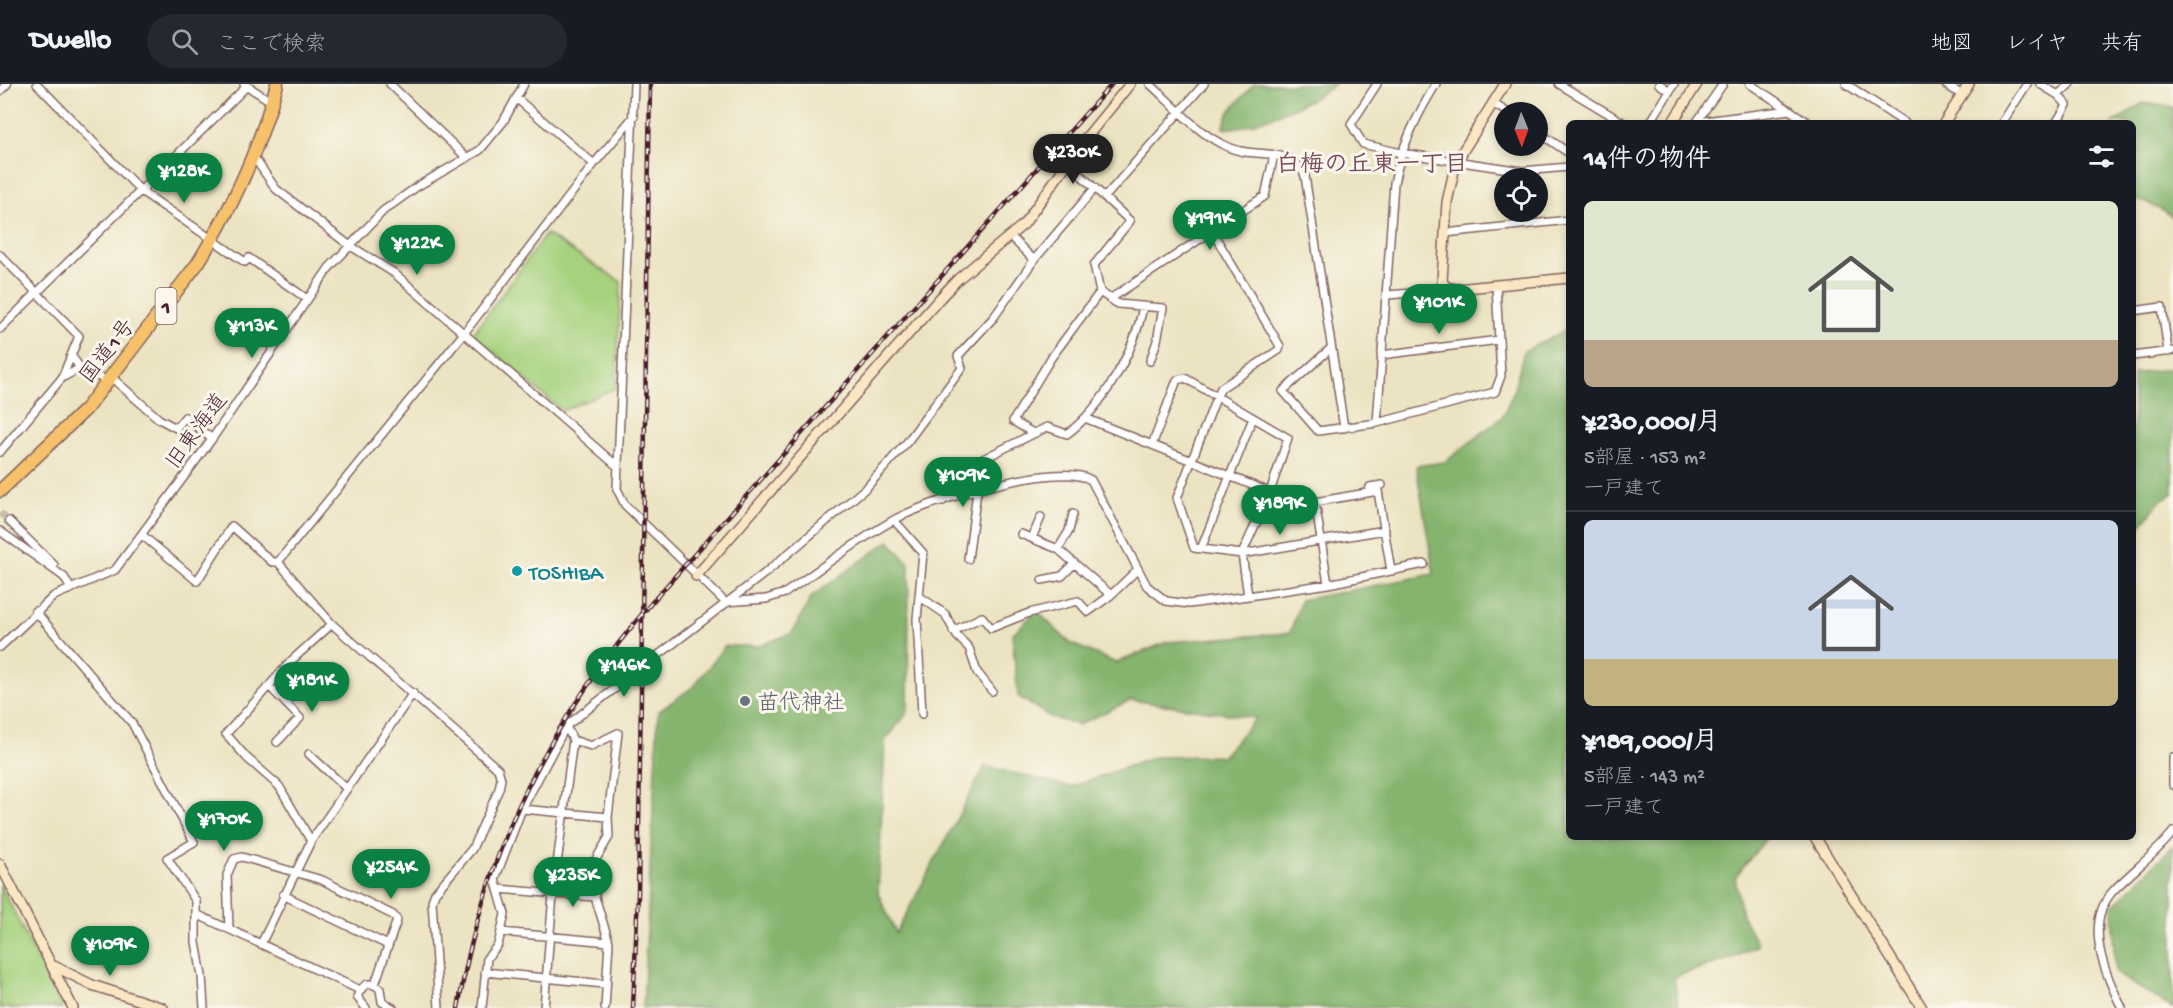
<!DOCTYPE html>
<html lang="ja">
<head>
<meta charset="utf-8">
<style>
	:root { --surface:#171b24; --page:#242831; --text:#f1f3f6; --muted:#9ea1a6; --line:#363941; --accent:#0b8043 }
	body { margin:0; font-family:"Gochi Hand","Klee One",sans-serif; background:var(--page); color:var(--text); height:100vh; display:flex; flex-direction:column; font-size:22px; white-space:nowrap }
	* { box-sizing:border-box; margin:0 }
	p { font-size:20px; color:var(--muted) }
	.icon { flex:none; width:33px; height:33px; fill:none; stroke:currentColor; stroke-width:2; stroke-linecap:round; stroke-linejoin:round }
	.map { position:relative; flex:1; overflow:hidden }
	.details { position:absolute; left:1566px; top:36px; width:570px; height:720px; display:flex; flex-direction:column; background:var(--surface); border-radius:9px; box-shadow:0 3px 9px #0003 }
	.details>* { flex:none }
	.needle { width:39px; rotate:179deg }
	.buttons { position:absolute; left:1494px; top:18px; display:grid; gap:12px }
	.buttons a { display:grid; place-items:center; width:54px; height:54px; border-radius:50%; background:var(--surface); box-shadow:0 3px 9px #0003; font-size:30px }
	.price { position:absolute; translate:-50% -51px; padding:0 14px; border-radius:21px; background:var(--accent); color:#fff; font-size:20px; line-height:39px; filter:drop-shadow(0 2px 3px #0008) }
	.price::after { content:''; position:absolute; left:50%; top:36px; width:18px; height:14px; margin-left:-9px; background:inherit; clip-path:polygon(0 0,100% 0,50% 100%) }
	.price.selected { background:#222; color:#fff }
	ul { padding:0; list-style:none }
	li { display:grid; align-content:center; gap:12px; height:318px; padding:0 18px }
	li+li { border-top:2px solid var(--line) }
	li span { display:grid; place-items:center; height:186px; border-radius:9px; color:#555 }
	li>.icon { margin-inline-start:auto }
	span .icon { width:108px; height:108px; fill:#fffc; stroke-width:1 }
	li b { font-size:26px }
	h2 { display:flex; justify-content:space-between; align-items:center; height:72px; padding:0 18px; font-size:26px }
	header { display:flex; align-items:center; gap:36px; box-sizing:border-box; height:84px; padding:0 30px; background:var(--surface); border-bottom:2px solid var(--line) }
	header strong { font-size:28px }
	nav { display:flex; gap:33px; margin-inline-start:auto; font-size:21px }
	.search { width:420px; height:54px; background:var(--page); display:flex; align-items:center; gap:15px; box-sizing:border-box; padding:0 21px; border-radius:33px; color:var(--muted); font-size:22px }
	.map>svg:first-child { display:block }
	.green { fill:#a6d27e; stroke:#787854; stroke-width:1.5 }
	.forest { fill:#84b46d; stroke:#676a4c; stroke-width:1.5 }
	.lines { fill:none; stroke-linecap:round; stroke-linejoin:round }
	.street-tunnel { stroke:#cbbca3; stroke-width:7; stroke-dasharray:7 3.5; stroke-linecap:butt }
	.street-casing { stroke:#826460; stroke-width:10 }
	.secondary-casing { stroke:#826460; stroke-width:12 }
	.highway-casing { stroke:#826460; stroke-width:15 }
	.street { stroke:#fff; stroke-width:7 }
	.secondary { stroke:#fbe6c4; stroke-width:9 }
	.highway { stroke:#f6c16b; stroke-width:12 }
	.rail-casing { stroke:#4a1f2b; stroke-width:4.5 }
	.rail { stroke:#fbf7ec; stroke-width:2; stroke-dasharray:7; stroke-linecap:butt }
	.culture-dot { fill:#0f9aa8; stroke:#fbf7ec; stroke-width:2 }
	.worship-dot { fill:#6b7280; stroke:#fbf7ec; stroke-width:2 }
	.labels { text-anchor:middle; stroke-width:6; stroke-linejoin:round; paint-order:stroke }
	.shield { fill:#fbf7ec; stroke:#7f6065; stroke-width:1.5 }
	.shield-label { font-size:21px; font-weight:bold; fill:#4a1f2b }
	.street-label { font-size:22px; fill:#4a1f2b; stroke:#fbf7ec }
	.culture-label { font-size:22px; fill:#0d838f; stroke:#fbf7ec; text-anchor:start }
	.worship-label { font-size:22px; fill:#5b616d; stroke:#fbf7ec; text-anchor:start }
	.neighbourhood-label { font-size:24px; font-weight:bold; fill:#784c5c; stroke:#fbf7ec }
</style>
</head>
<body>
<header>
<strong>Dwello</strong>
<div class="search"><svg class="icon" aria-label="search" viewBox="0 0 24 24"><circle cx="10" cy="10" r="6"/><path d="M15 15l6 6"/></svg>ここで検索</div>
<nav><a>地図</a><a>レイヤ</a><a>共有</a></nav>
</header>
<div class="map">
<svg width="2173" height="924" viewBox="0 0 2173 924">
	<rect width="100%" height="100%" fill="#fbf7ec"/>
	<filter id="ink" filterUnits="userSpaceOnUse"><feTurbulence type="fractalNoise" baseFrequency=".0167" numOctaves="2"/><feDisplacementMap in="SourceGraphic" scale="12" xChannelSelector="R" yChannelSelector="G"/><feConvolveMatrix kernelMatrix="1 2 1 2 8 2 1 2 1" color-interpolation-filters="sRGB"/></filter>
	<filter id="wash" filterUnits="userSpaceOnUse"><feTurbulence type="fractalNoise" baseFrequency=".008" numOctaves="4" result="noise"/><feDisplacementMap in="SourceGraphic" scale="24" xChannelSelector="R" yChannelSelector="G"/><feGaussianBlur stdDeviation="1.35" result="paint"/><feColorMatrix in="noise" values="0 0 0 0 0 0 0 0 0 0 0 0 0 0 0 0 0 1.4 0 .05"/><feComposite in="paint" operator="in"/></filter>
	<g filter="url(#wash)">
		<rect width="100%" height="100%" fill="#ebe3c1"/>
		<path class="green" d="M546,150l75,48 -5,106 -54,23 -89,-77z
			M0,800l62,124h-62z"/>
		<path class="forest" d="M1254,0h81c-16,15 -91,48 -112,44l6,-16z
			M2143,19l30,4v110l-23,-13 -17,-5v-76h-20z
			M1569,244v509h198l-32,41 7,37 16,30 -23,12 -61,20 5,31h-1036l15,-296 36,-26 31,-40h34l33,-13 20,-37 77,-55 20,22 -1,149 -23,29 -7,152 18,40 89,-167 86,21 83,-30 69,-1 33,-38 -125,-18 -53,25 -28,-8 -32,-21 -6,-62 25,-23 33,32 46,20 51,-21 123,-9 11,-33 133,-26 -18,-108 29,-4 57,-45 11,-24 11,-42z
			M2173,284v126l-11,5 -29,36v-161z
			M2173,762v162h-1l-57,-35 -3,-66z"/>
	</g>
	<g filter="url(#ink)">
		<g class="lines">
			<path class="street-tunnel" d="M0,429l9,8"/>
			<g class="street-casing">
				<path id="street" d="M37,0l104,107 104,71 4,-4 58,41
					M244,0l28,18
					M390,0l77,74
					M634,0l-17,405 8,16 100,97 41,-3 19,-6c35,-24 70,-51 107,-72 32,-19 167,-61 199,-41l56,106 19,15 23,3 59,-8 80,-12 96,-20
					M1150,0c26,23 54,58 90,67 24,5 54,-2 65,25l39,252
					M1377,0l-26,40 12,20 38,9 121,18 47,-4
					M1559,0l65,39
					M1659,0l11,7
					M1750,0l59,39
					M1846,0l59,39
					M1945,0l17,11
					M2040,0l18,11 9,10 -11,18
					M0,7l7,-7
					M2058,11l12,-11
					M1492,19l15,9
					M1697,38l93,-12
					M1650,39l24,-39
					M1696,39l27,-39
					M2002,39l25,-39
					M1538,48l31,21
					M253,72l23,33 73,56 45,28 223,193
					M594,80l40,-48
					M1069,80l61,57 -36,44 6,27 18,12 45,4 -6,33 -7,20
					M1105,113l99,-113
					M1212,147l53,-35 9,-41
					M1445,149l124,-13
					M1010,152l24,24
					M0,171l79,81 -17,42
					M1387,211l51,-4 8,-4
					M1110,215l102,-68 68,115 -1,4 -58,38 -4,8 -40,102 17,50 48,6 143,-24
					M2133,227l29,-4 6,45
					M0,245l246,-242
					M1331,264l-48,43 35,40 59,-8 118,-31 6,-16 -5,-91
					M1381,271l118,-15
					M2133,272l39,-5
					M80,284l28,13
					M111,293l48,42 17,9 9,-11 27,22
					M1085,334l204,82 26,2 63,-11 13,80
					M1377,339l17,-240c8,-38 22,-66 42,-99
					M1033,349l-20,-12 38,-63 49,-66
					M1152,361l25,-65 8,-2 103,60 -18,54 -28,62 6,42
					M0,368l62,-74 18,-10 -9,-13
					M1368,409l2,-6 12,-2
					M943,417l36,-40 68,-34 20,7c36,-27 68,-83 76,-128
					M1315,418l13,82
					M894,436l29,33 -6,66 5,95
					M9,437l45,44
					M0,447l64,46 7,12
					M1021,450l37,15 53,46
					M142,451l55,46 35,-55 40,36h6
					M1032,454l9,-21
					M1058,465l11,-18 4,-17
					M1201,465l52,-131
					M968,475l9,-68
					M1042,496l20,-4 12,-12
					M919,512l26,18 12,22 12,12 8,24 15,19
					M35,527l97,112 62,119 -27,16 29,43v41l6,34 2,32
					M953,547l29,-14 9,11 38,-15 49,-12 10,11 23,-17 27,-26
					M0,563l54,-51 61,-26 97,-131 117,-171 54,-57 35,-25 62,-36 23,-28 21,-38
					M270,603l30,31 -23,24
					M573,656l18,6 27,-13 -10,84 1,20 -13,22 -1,38 14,45 -4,66
					M309,670l37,34
					M2173,673v28
					M522,725l86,8
					M311,757l102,-148
					M498,805l97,8
					M283,811l105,50
					M196,830l164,76
					M229,844l-2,-53 7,-16 8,-2 80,23 71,35 4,5 -22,64
					M501,848l108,10
					M261,860l50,-103 -32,-55 -32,-28 -21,-24 66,-74 40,-36
					M485,888l119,12
					M366,924l-9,-11c5,-12 12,-18 23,-8l2,13 11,6
					M439,924l-7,-107 3,-8 37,-44 27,-60 2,-10 -3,-10 -166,-145 -54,-62 187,-230 129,-168 -78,-66
					M482,924l5,-50 11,-13 7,-31 -10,-35 27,-70 44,-83
					M544,924l9,-113 20,-155 -7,-14 198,-152 103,-87 41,-46 54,-73 -4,-12 36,-39 40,-57 61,-72
					M2122,924c-17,-34 -39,-84 -9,-117 19,-20 43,-37 60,-59"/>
			</g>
			<g class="secondary-casing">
				<path id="secondary" d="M1505,0l-49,78 -9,40 -5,79 4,6 10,2 113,-11
					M1672,39l25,-39
					M1944,39l25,-39
					M696,492l244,-278 18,-19 66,-55 57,-80 49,-60
					M1815,753l107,171
					M0,780l73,144
					M54,882l38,19 71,23"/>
			</g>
			<g class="highway-casing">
				<path id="highway" d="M0,407l86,-82 112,-146c34,-55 62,-116 79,-179"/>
			</g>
			<use href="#street" class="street"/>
			<use href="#secondary" class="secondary"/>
			<use href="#highway" class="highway"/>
			<g class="rail-casing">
				<path id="rail" d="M458,924c28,-162 89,-284 196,-408l458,-516
					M633,924l5,-114 12,-810"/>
			</g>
			<use href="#rail" class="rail"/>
		</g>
	</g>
	<circle class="culture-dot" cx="517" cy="487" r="6"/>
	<circle class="worship-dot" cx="745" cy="617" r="6"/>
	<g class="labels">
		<rect class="shield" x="155.5" y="204" width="21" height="36" rx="4.5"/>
		<g class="shield-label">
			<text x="166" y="229">1</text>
		</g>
		<g class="street-label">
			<text transform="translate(106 266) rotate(-52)" y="8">国道1号</text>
			<text transform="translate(195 346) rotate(-54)" y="8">旧東海道</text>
		</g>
		<g class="culture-label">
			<text x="529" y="495">TOSHIBA</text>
		</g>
		<g class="worship-label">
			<text x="757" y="625">苗代神社</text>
		</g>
		<g class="neighbourhood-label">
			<text x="1372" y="87">白梅の丘東一丁目</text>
		</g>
	</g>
</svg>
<div class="buttons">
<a><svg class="needle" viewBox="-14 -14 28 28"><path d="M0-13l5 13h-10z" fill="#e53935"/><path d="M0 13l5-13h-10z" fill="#9ea1a6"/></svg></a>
<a><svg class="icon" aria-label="locate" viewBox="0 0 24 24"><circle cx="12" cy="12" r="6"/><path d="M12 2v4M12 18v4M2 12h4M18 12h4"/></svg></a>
</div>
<b class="price selected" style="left:1073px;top:101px">¥230K</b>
<b class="price" style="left:184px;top:120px">¥128K</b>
<b class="price" style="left:1210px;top:167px">¥191K</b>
<b class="price" style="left:417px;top:192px">¥122K</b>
<b class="price" style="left:1439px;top:251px">¥101K</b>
<b class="price" style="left:252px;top:275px">¥113K</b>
<b class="price" style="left:963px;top:424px">¥109K</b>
<b class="price" style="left:1280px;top:452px">¥189K</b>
<b class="price" style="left:624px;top:614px">¥146K</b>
<b class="price" style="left:312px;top:629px">¥181K</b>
<b class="price" style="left:224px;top:768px">¥170K</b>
<b class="price" style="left:391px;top:816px">¥254K</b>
<b class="price" style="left:573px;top:824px">¥235K</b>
<b class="price" style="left:110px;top:893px">¥109K</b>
<section class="details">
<h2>14件の物件<svg class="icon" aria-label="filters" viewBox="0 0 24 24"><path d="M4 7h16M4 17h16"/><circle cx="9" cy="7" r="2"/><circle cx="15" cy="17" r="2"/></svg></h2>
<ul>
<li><span style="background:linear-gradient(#dfe7d0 75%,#b9a48a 0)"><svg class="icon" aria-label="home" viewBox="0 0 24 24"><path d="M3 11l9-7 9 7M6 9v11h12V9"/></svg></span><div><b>¥230,000/月</b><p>5部屋 · 153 m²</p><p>一戸建て</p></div></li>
<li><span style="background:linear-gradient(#c9d6e8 75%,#c2b280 0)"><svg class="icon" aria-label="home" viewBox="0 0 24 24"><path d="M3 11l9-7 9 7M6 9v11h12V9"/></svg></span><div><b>¥189,000/月</b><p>5部屋 · 143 m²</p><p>一戸建て</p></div></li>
</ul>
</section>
</div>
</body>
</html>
